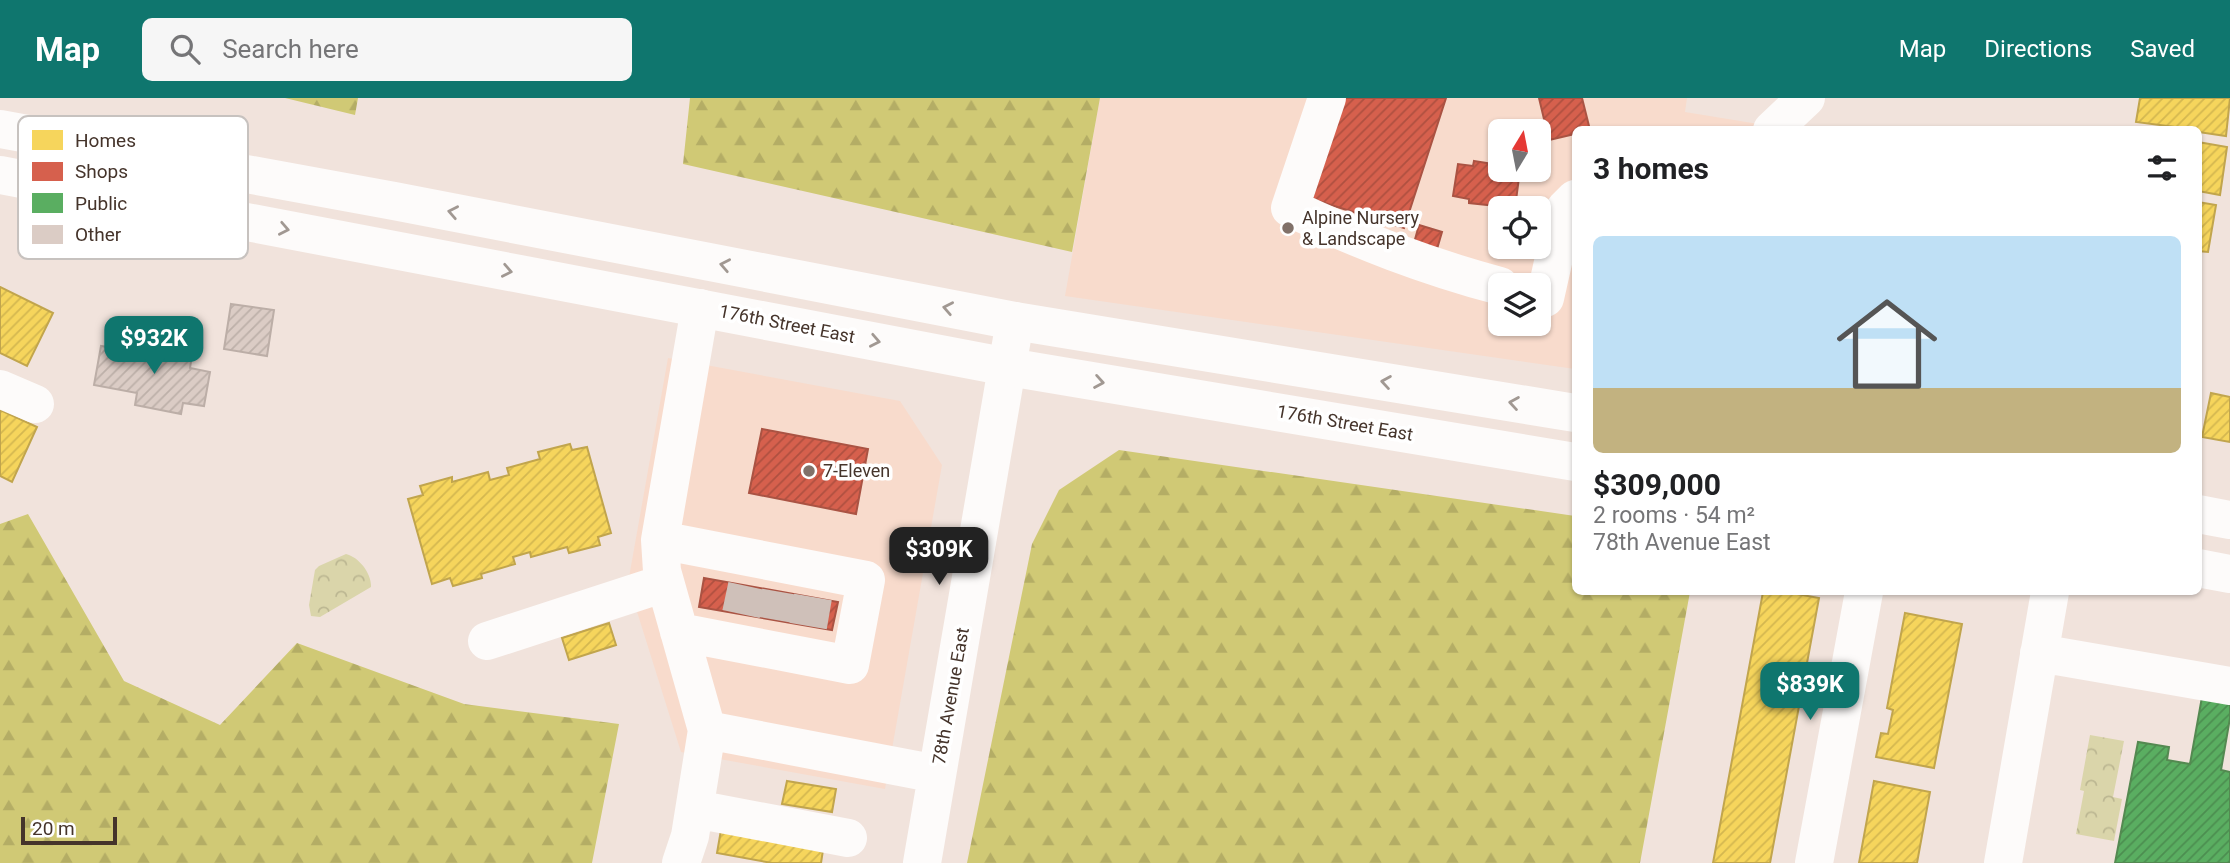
<!DOCTYPE html>
<html lang="en">
<head>
<meta charset="utf-8">
<style>
	:root { --surface:#fff; --page:#f6f6f6; --text:#202124; --muted:#757577; --accent:#0f766e }
	body { margin:0; font-family:Roboto,sans-serif; background:var(--page); color:var(--text); height:100vh; display:flex; flex-direction:column; font-size:26px; white-space:nowrap }
	* { box-sizing:border-box; margin:0 }
	p { font-size:23px; color:var(--muted) }
	.icon { flex:none; width:38px; height:38px; fill:none; stroke:currentColor; stroke-width:2; stroke-linecap:round; stroke-linejoin:round }
	.map { position:relative; flex:1; overflow:hidden }
	.panel { position:absolute; left:1572px; top:28px; width:630px; height:469px; display:flex; flex-direction:column; background:var(--surface); border-radius:10px; box-shadow:0 2px 5px #0004 }
	.panel>* { flex:none }
	.needle { width:46px; rotate:10deg }
	.fabs { position:absolute; left:1488px; top:21px; display:grid; gap:14px }
	.fabs a { display:grid; place-items:center; width:63px; height:63px; border-radius:10px; background:var(--surface); box-shadow:0 2px 5px #0004; font-size:35px }
	.scale { position:absolute; left:21px; bottom:18px; width:96px; box-sizing:border-box; padding-left:7px; border:4px solid #45342b; border-top:0; font-size:19px; line-height:24px; white-space:nowrap; color:#45342b; -webkit-text-stroke:5px #fff; paint-order:stroke }
	.price { position:absolute; translate:-50% -60px; padding:0 16px; border-radius:14px; background:var(--accent); color:#fff; font-size:23px; line-height:46px; filter:drop-shadow(0 2px 4px #0008) }
	.price::after { content:''; position:absolute; left:50%; top:42px; width:21px; height:16px; margin-left:-10px; background:inherit; clip-path:polygon(0 0,100% 0,50% 100%) }
	.price.active { background:#222; color:#fff }
	ul { padding:0; list-style:none }
	li { display:grid; align-content:center; gap:14px; height:371px; padding:0 21px }
	li span { display:grid; place-items:center; height:217px; border-radius:10px; color:#555 }
	li>.icon { margin-inline-start:auto }
	span .icon { width:126px; height:126px; fill:#fffc; stroke-width:1 }
	li b { font-size:30px }
	h2 { display:flex; justify-content:space-between; align-items:center; height:84px; padding:0 21px; font-size:30px }
	header { display:flex; align-items:center; gap:42px; box-sizing:border-box; height:98px; padding:0 35px; background:var(--accent); color:#fff }
	header strong { font-size:33px }
	nav { display:flex; gap:38px; margin-inline-start:auto; font-size:24px }
	.search { width:490px; height:63px; background:var(--page); display:flex; align-items:center; gap:18px; box-sizing:border-box; padding:0 24px; border-radius:10px; color:var(--muted); font-size:26px }
	.map>svg:first-child { display:block }
	.built { fill:#f8dbcc; fill-rule:evenodd }
	.forest { fill:url(#forest-firs) }
	.park { fill:url(#park-crowns) }
	.homes { fill:url(#homes-hatch); stroke:#c1a54d; stroke-width:2 }
	.shops { fill:url(#shops-hatch); stroke:#aa5343; stroke-width:2 }
	.public { fill:url(#public-hatch); stroke:#548951; stroke-width:2 }
	.building { fill:url(#building-hatch); stroke:#bcaea7; stroke-width:2 }
	.lines { fill:none; stroke-linecap:round; stroke-linejoin:round }
	.minor-tunnel { stroke:#cfc0b9; stroke-width:38; stroke-dasharray:38 19; stroke-linecap:butt }
	.minor { stroke:#fdfbfa; stroke-width:38 }
	.major { stroke:#fdfbfa; stroke-width:38 }
	.oneway { stroke:#a19892 }
	.poi-dot { fill:#817169; stroke:#fff; stroke-width:2.5 }
	.labels { text-anchor:middle; stroke-width:7; stroke-linejoin:round; paint-order:stroke }
	.poi-label { font-size:18px; fill:#45342b; stroke:#fff; text-anchor:start }
	.street-label { font-size:18px; fill:#45342b; stroke:#fff }
	.key { fill:#fff; stroke:#c7c2bf; stroke-width:2 }
	.key-label { font-size:19px; fill:#45342b }
</style>
</head>
<body>
<header>
<strong>Map</strong>
<div class="search"><svg class="icon" aria-label="search" viewBox="0 0 24 24"><circle cx="10" cy="10" r="6"/><path d="M15 15l6 6"/></svg>Search here</div>
<nav><a>Map</a><a>Directions</a><a>Saved</a></nav>
</header>
<div class="map">
<svg width="2230" height="765" viewBox="0 0 2230 765">
	<defs>
		<pattern id="forest-firs" width="22" height="20" patternUnits="userSpaceOnUse" patternTransform="scale(1.75)"><rect width="22" height="20" fill="#d0c975"/><path d="M5 1l3.5 6h-7zM16 11l3.5 6h-7z" fill="#b4ad65"/></pattern>
		<pattern id="park-crowns" width="20" height="18" patternUnits="userSpaceOnUse" patternTransform="scale(1.75)"><rect width="20" height="18" fill="#dad5aa"/><path d="M2 6a3 3 0 1 1 6 0M12 15a3 3 0 1 1 6 0" fill="none" stroke="#bcb792"/></pattern>
		<pattern id="homes-hatch" width="6" height="6" patternUnits="userSpaceOnUse" patternTransform="scale(1.75)"><rect width="6" height="6" fill="#f6d55c"/><path d="M-1 1l2-2M0 6l6-6M5 7l2-2" fill="none" stroke="#d4b750"/></pattern>
		<pattern id="shops-hatch" width="6" height="6" patternUnits="userSpaceOnUse" patternTransform="scale(1.75)"><rect width="6" height="6" fill="#d6604d"/><path d="M-1 1l2-2M0 6l6-6M5 7l2-2" fill="none" stroke="#af5040"/></pattern>
		<pattern id="public-hatch" width="6" height="6" patternUnits="userSpaceOnUse" patternTransform="scale(1.75)"><rect width="6" height="6" fill="#5aae61"/><path d="M-1 1l2-2M0 6l6-6M5 7l2-2" fill="none" stroke="#4c8e50"/></pattern>
		<pattern id="building-hatch" width="6" height="6" patternUnits="userSpaceOnUse" patternTransform="scale(1.75)"><rect width="6" height="6" fill="#dbccc5"/><path d="M-1 1l2-2M0 6l6-6M5 7l2-2" fill="none" stroke="#bdb0a9"/></pattern>
	</defs>
	<rect width="100%" height="100%" fill="#f1e3dc"/>
	<path class="built" d="M1100,0h587l-2,14 104,17 -214,1v239l-510,-73zM1500,33h38v39h-38zM1500,110h38v39h-38zM1500,187h38v39h-38z
		M668,260l232,43 42,64 -57,324 -204,-37 -53,-169z"/>
	<path class="forest" d="M285,0h73l-3,17z
		M690,0h410l-28,154 -389,-88z
		M1119,352l456,66v76h115l-50,271h-673l65,-319 27,-54z
		M28,416l96,167 96,44 77,-82 167,61 155,20 -27,139h-592v-339z"/>
	<path class="park" d="M346,456c13,3 26,20 25,33l-51,30 -9,-1 -2,-11 6,-35 4,-4z
		M2090,637l34,6 -11,56 9,2 -8,42 -38,-7 8,-43 -4,-1z"/>
	<path class="homes" d="M2140,0h90l-4,38 -28,-4v-2l-62,-8z
		M2198,44l29,5 -7,48 -22,-4z
		M2198,104l18,3 -8,47 -10,-1z
		M0,189l53,26 -26,53 -27,-13z
		M2211,295l19,4v45l-28,-5z
		M0,312l37,17 -25,55 -12,-6z
		M570,346l2,6 15,-3 24,86 -13,4 2,8 -31,8 -2,-6 -36,10 -1,-5 -17,5 2,7 -34,10 1,4 -29,8 -3,-8 -18,6 -24,-85 15,-4 -3,-9 32,-9v5l36,-10 2,8 19,-5 -2,-7 33,-9 -2,-7z
		M1763,494h23l33,6 -49,265h-57z
		M1905,515l57,11 -28,144 -58,-11 5,-24 7,1 5,-24 -6,-2z
		M609,525l7,22 -47,15 -7,-22z
		M787,683l49,8 -4,23 -50,-8z
		M1874,683l56,11 -13,71h-58z
		M721,732l102,20 -2,13h-49l-55,-10z"/>
	<path class="shops" d="M1345,0h101l-42,130 -92,-29z
		M1539,0h43l8,32h-15v4l-26,6z
		M1474,63l26,4v5h20l-5,38 -46,-5v-4l-16,-3 5,-32 15,2z
		M1419,127l23,7 -5,17 -23,-6z
		M762,331l106,20 -12,65 -107,-21z
		M704,480l134,24 -6,28 -133,-23z"/>
	<path class="public" d="M2202,599l28,5v16l-9,52 9,2v91h-115l23,-121 31,5 -2,13 23,4z"/>
	<path class="building" d="M231,206l43,6 -7,46 -43,-7z
		M152,243l41,7 -3,20 20,4 -6,34 -21,-3 -2,11 -46,-9 2,-12 -43,-8 7,-39 49,8z"/>
	<g class="lines">
		<path class="minor-tunnel" d="M741,516l6,-28
			M776,522l5,-28
			M808,528l5,-29"/>
		<path class="minor" d="M1327,0l-37,110c71,33 135,58 210,78
			M1772,32l34,-32
			M1545,200l20,-89 10,-10
			M0,291l35,15
			M660,442l206,40 -16,85 -171,-33
			M487,543l178,-58
			M2039,555l191,33
			M707,632l230,44
			M695,711l153,29
			M681,765l9,-27 17,-106 -45,-159 -2,-31 40,-232
			M922,765l93,-542
			M1814,765l50,-271
			M2003,765l47,-271"/>
		<path class="major" d="M0,31l394,72 621,120 560,92
			M0,77l1008,192 567,95
			M2198,416l32,6
			M2198,470l32,6"/>
	</g>
	<defs><path id="oneway-chevron" d="M-2-3.5L2.5 0L-2 3.5" fill="none" stroke-width="1.6" stroke-linecap="round" stroke-linejoin="round" transform="scale(1.75)"/></defs>
	<g class="oneway">
		<use href="#oneway-chevron" transform="translate(453 114) rotate(-169)"/>
		<use href="#oneway-chevron" transform="translate(284 131) rotate(11)"/>
		<use href="#oneway-chevron" transform="translate(725 167) rotate(-169)"/>
		<use href="#oneway-chevron" transform="translate(507 173) rotate(11)"/>
		<use href="#oneway-chevron" transform="translate(948 210) rotate(-169)"/>
		<use href="#oneway-chevron" transform="translate(875 243) rotate(11)"/>
		<use href="#oneway-chevron" transform="translate(1099 284) rotate(10)"/>
		<use href="#oneway-chevron" transform="translate(1386 284) rotate(-171)"/>
		<use href="#oneway-chevron" transform="translate(1514 305) rotate(-171)"/>
	</g>
	<g class="poi-dot">
		<circle cx="1288" cy="130" r="7"/>
		<circle cx="809" cy="373" r="7"/>
	</g>
	<g class="labels">
		<g class="poi-label">
			<text x="1302" y="126">Alpine Nursery<tspan x="1302" dy="21">&amp; Landscape</tspan></text>
			<text x="823" y="379">7-Eleven</text>
		</g>
		<g class="street-label">
			<text transform="translate(787 226) rotate(11)" y="6">176th Street East</text>
			<text transform="translate(1345 325) rotate(10)" y="6">176th Street East</text>
			<text transform="translate(951 598) rotate(-80)" y="6">78th Avenue East</text>
		</g>
	</g>
	<rect x="18" y="18" width="230" height="143" rx="10" class="key"/>
	<rect x="32" y="32" width="31" height="20" fill="#f6d55c"/>
	<rect x="32" y="64" width="31" height="19" fill="#d6604d"/>
	<rect x="32" y="95" width="31" height="20" fill="#5aae61"/>
	<rect x="32" y="127" width="31" height="19" fill="#dbccc5"/>
	<g class="key-label">
		<text x="75" y="49">Homes</text>
		<text x="75" y="80">Shops</text>
		<text x="75" y="112">Public</text>
		<text x="75" y="143">Other</text>
	</g>
</svg>
<div class="fabs">
<a><svg class="needle" viewBox="-14 -14 28 28"><path d="M0-13l5 13h-10z" fill="#e53935"/><path d="M0 13l5-13h-10z" fill="#757577"/></svg></a>
<a><svg class="icon" aria-label="locate" viewBox="0 0 24 24"><circle cx="12" cy="12" r="6"/><path d="M12 2v4M12 18v4M2 12h4M18 12h4"/></svg></a>
<a><svg class="icon" aria-label="layers" viewBox="0 0 24 24"><path d="M12 4l9 5-9 5-9-5zM3 14l9 5 9-5"/></svg></a>
</div>
<div class="scale">20 m</div>
<b class="price" style="left:154px;top:278px">$932K</b>
<b class="price active" style="left:939px;top:489px">$309K</b>
<b class="price" style="left:1810px;top:624px">$839K</b>
<section class="panel">
<h2>3 homes<svg class="icon" aria-label="filters" viewBox="0 0 24 24"><path d="M4 7h16M4 17h16"/><circle cx="9" cy="7" r="2"/><circle cx="15" cy="17" r="2"/></svg></h2>
<ul>
<li><span style="background:linear-gradient(#bfe0f5 70%,#c2b280 0)"><svg class="icon" aria-label="home" viewBox="0 0 24 24"><path d="M3 11l9-7 9 7M6 9v11h12V9"/></svg></span><div><b>$309,000</b><p>2 rooms · 54 m²</p><p>78th Avenue East</p></div></li>
</ul>
</section>
</div>
</body>
</html>
